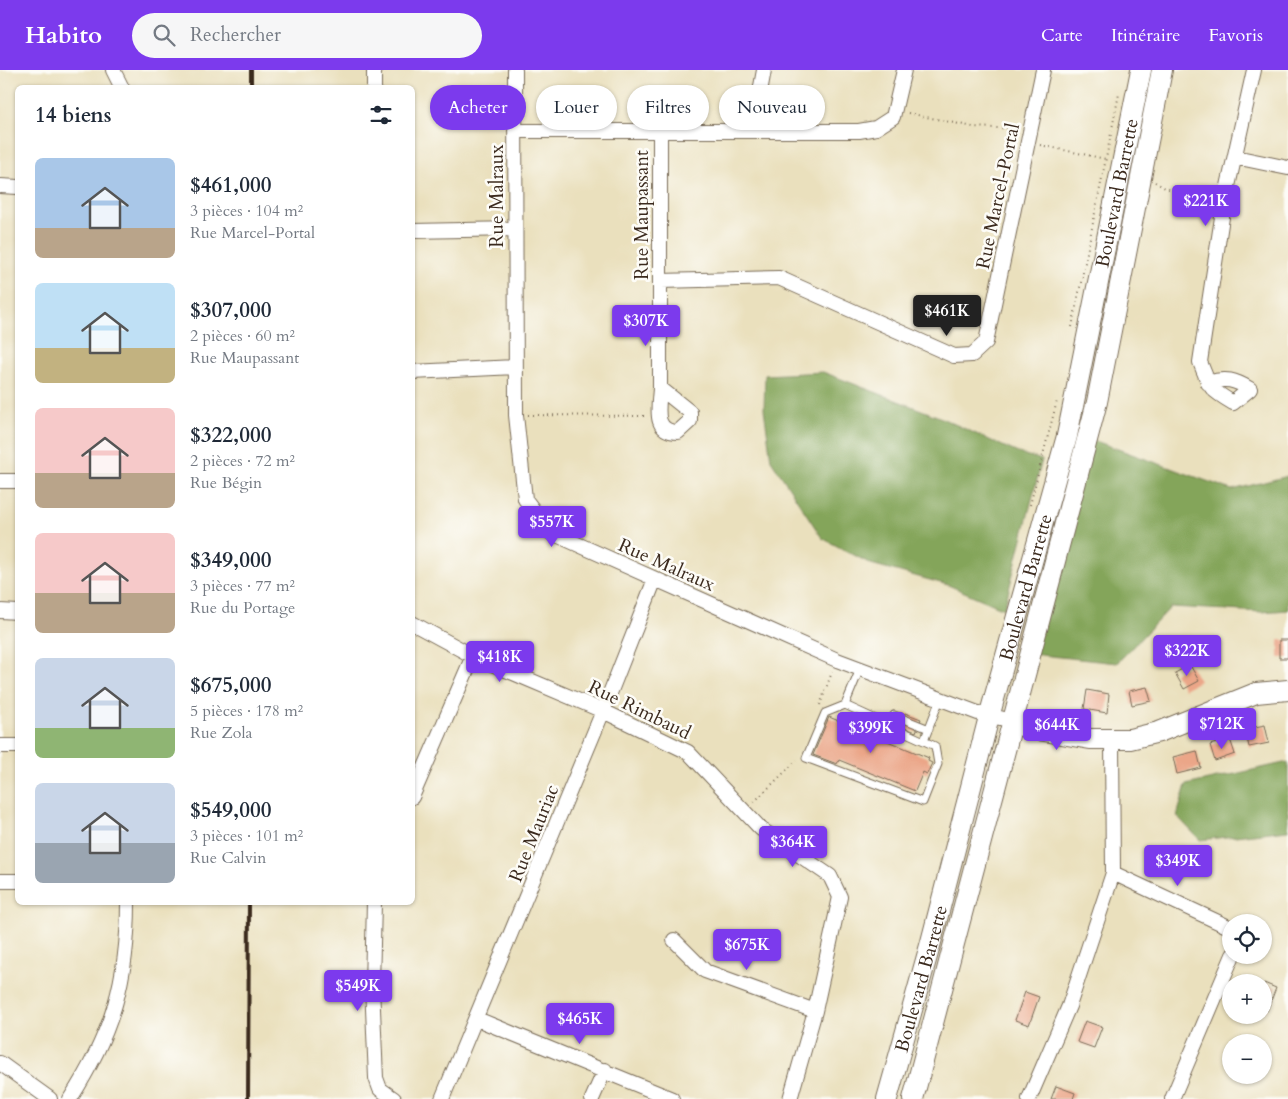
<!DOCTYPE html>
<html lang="fr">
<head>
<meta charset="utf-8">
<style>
	:root { --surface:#fff; --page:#f6f6f7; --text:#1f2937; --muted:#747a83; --accent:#7c3aed }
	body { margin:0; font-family:Cardo,serif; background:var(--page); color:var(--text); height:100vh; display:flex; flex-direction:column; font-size:19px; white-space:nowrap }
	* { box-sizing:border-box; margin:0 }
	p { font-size:16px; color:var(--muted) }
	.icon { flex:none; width:28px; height:28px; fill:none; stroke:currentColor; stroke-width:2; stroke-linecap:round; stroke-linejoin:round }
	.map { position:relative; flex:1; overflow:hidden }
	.drawer { position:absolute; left:15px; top:15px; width:400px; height:820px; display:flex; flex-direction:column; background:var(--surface); border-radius:8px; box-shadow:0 1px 4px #0004 }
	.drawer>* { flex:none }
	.guide { position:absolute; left:430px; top:15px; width:475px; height:45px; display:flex; gap:10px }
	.tools { position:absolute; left:1222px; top:844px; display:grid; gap:10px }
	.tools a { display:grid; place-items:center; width:50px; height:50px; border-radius:50%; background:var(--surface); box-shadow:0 1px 4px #0004; font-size:25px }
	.price { position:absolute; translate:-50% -42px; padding:0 11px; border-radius:5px; background:var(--accent); color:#fff; font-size:16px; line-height:32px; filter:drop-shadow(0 1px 2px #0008) }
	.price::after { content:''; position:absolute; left:50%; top:30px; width:15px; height:11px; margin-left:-8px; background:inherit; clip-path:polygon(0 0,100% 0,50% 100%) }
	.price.selected { background:#222; color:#fff }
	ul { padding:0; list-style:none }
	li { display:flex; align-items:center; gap:15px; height:125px; padding:0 20px }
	li span { display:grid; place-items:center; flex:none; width:140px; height:100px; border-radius:8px; color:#555 }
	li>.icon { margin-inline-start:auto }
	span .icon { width:60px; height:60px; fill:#fffc; stroke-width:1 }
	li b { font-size:21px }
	h2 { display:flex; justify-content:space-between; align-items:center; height:60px; padding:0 20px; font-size:21px }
	.tag { padding:0 18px; border-radius:22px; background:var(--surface); box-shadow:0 1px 4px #0004; font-size:18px; line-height:45px }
	.tag.selected { background:var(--accent); color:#fff }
	header { display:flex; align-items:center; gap:30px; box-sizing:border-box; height:70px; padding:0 25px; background:var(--accent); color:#fff }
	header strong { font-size:24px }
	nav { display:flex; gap:28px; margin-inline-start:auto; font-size:18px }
	.search { width:350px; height:45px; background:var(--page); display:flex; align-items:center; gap:12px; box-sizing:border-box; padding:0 18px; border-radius:28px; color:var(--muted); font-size:19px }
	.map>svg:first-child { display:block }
	.forest { fill:#84a55a; stroke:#60683c }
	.building { fill:#eba688 }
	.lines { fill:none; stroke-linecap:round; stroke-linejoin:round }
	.lane-casing { stroke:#786a56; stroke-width:9 }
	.street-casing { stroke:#786a56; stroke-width:16 }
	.secondary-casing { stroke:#786a56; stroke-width:22 }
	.path { stroke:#786a56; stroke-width:2; stroke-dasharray:1 4; stroke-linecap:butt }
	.lane { stroke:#fff; stroke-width:7 }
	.street { stroke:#fff; stroke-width:14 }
	.secondary { stroke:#fff; stroke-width:20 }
	.rail { stroke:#3b2a1e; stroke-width:4 }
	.labels { text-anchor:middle; stroke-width:5; stroke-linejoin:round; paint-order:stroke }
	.street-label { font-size:19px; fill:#3b2a1e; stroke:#fdfcf7 }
</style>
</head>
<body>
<header>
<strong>Habito</strong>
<div class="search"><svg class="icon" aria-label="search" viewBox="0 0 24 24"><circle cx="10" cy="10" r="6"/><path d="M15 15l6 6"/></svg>Rechercher</div>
<nav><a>Carte</a><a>Itinéraire</a><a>Favoris</a></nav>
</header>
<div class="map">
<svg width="1288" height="1029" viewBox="0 0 1288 1029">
	<rect width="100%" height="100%" fill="#fdfcf7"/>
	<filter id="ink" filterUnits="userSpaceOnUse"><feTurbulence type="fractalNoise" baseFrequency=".02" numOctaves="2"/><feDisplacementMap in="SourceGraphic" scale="10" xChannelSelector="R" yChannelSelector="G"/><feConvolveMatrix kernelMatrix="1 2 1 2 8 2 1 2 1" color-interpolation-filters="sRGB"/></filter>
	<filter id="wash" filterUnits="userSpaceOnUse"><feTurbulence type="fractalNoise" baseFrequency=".0096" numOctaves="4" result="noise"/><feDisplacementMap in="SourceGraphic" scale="20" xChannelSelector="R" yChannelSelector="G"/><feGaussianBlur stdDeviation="1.12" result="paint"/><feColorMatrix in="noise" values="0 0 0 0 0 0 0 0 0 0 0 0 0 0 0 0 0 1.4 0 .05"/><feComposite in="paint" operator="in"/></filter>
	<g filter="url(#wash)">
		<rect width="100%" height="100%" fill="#eae0bd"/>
		<path class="forest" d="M823,302l114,44 81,37 24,7 -38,149 -56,-24 -77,-21 -49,-26 -51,-78 -7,-51 1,-34z
			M1087,368l145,52 56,-14v134l-26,2 -91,-5 -54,56 -86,-9z
			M1288,692v68l-88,10 -23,-24 9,-31z"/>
		<g id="blocks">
			<path class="building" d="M1279,570h9v18h-9z
				M1190,595l9,16 -15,8 -9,-16z
				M1147,617l4,14 -19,4 -3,-14z
				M1087,620l22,4 -2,19 -23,-4z
				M905,643l16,6 -5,13 -16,-6z
				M829,647l100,41 -1,3 4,2 -5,11 -4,-2 -8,19 -76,-31 -2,4 -24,-9z
				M1265,655l4,18 -20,4 -4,-18z
				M1230,669l5,15 -20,7 -5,-16z
				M1197,681l4,17 -24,6 -4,-17z
				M1264,913l12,5 -9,23 -3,-1z
				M1025,922l14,5 -10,28 -14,-5z
				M1085,951l17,6 -8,21 -17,-6z
				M1056,1016l19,7 -2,6h-22z"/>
		</g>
	</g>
	<g filter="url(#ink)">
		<use href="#blocks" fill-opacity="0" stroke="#786a56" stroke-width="1"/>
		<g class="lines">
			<g class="lane-casing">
				<path id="lane" d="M860,599l-15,36 79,36 16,-42
					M845,635l-20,8 -19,45 117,44 15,-38 -3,-18 -11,-5
					M889,655l5,-10 35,14"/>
			</g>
			<g class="street-casing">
				<path id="street" d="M113,0l9,18
					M515,0l1,345 9,84 25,33 287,128 141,53 35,8
					M374,18v-18
					M753,60l11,-60
					M515,61h344l17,-3 17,-11 11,-47
					M660,62v256c-1,19 -8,44 18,44l12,-11v-9l-30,-24
					M1235,87l53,11
					M0,116l18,1
					M412,161l103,-2
					M660,211l119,-3 175,78 18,-1 14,-13 57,-272
					M412,302l103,-5
					M1208,313c18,-6 27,-3 42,6l-17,14c-25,-15 -22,-14 -33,-41l24,-158 30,-134
					M0,411h18
					M0,541l18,1
					M412,553l61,33 130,55 85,41 73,77 69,47 10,21 -25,114 -25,88
					M0,676h18
					M412,727l61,-141
					M1113,803l118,55
					M0,811h18
					M374,832l-2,84 4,92 4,11 14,10
					M674,870l31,31 110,40
					M477,949l195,80
					M0,993l50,36
					M70,1029c42,-65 58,-119 58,-197
					M442,1029l161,-388 52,-132
					M592,1029l13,-29
					M1029,1029l40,-93 44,-133 -1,-133
					M1172,1029l61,-144"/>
			</g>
			<g class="secondary-casing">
				<g id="secondary">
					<path d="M1013,651l14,7 63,11h40l29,-7 97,-39 32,-3"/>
					<path id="s1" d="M887,1029l44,-157 58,-225 78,-281 74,-366"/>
					<path d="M913,1029l184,-697 65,-332"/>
				</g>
			</g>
			<path class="path" d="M908,43l65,14 44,2
				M1040,75l66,14
				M1155,112l10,6 47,13
				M1072,257l47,-233
				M528,345l118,1
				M1030,435l27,-104
				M820,635l12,-33
				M754,732l43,-42"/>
			<use href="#lane" class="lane"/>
			<use href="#street" class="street"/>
			<use href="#secondary" class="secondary"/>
			<path class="rail" d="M251,18v-18
				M248,1029l1,-197"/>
		</g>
	</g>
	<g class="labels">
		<g class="street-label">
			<text dy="7" stroke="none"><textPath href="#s1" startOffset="935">Boulevard Barrette</textPath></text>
			<text transform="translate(496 126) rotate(-90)" y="7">Rue Malraux</text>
			<text transform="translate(997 126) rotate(-78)" y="7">Rue Marcel-Portal</text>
			<text transform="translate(641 145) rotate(-90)" y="7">Rue Maupassant</text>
			<text transform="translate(667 494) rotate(24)" y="7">Rue Malraux</text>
			<text dy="7" stroke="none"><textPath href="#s1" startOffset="530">Boulevard Barrette</textPath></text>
			<text transform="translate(640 639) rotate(26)" y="7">Rue Rimbaud</text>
			<text transform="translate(533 763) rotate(-68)" y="7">Rue Mauriac</text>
			<text dy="7" stroke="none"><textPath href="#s1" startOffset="125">Boulevard Barrette</textPath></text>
		</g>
	</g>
</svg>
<div class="tools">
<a><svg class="icon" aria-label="locate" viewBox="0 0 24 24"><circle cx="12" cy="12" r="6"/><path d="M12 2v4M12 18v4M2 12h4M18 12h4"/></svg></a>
<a>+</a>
<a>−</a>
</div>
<b class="price" style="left:1206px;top:157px">$221K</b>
<b class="price selected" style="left:947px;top:267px">$461K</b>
<b class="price" style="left:646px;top:277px">$307K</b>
<b class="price" style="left:552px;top:478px">$557K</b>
<b class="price" style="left:1187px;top:607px">$322K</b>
<b class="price" style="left:500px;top:613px">$418K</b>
<b class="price" style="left:1222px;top:680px">$712K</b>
<b class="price" style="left:1057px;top:681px">$644K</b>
<b class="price" style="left:871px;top:684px">$399K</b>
<b class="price" style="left:793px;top:798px">$364K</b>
<b class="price" style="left:1178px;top:817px">$349K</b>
<b class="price" style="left:747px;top:901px">$675K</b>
<b class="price" style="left:358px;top:942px">$549K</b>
<b class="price" style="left:580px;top:975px">$465K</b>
<div class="guide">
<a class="tag selected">Acheter</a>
<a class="tag">Louer</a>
<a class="tag">Filtres</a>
<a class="tag">Nouveau</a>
</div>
<section class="drawer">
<h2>14 biens<svg class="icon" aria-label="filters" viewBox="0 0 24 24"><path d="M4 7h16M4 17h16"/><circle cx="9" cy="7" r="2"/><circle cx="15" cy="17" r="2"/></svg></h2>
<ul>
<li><span style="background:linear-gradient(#a9c7e8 70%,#b9a48a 0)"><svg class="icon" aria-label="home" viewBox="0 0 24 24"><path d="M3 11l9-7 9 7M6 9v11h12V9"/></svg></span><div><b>$461,000</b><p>3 pièces · 104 m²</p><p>Rue Marcel-Portal</p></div></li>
<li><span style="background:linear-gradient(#bfe0f5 65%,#c2b280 0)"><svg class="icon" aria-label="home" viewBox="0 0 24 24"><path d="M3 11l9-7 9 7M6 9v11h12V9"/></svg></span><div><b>$307,000</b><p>2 pièces · 60 m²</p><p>Rue Maupassant</p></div></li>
<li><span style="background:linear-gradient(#f6c9c9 65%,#b9a48a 0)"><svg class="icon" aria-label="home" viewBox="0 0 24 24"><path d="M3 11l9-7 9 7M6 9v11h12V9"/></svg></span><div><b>$322,000</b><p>2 pièces · 72 m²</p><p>Rue Bégin</p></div></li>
<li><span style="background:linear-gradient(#f6c9c9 60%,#b9a48a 0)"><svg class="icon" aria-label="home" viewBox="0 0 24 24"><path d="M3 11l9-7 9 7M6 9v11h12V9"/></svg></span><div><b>$349,000</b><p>3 pièces · 77 m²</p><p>Rue du Portage</p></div></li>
<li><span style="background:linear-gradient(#c9d6e8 70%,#8fb573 0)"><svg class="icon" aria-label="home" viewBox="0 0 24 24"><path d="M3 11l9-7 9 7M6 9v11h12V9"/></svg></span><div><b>$675,000</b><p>5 pièces · 178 m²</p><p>Rue Zola</p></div></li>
<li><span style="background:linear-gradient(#c9d6e8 60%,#9aa5b1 0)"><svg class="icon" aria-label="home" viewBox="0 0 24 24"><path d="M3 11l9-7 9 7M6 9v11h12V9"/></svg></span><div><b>$549,000</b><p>3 pièces · 101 m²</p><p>Rue Calvin</p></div></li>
</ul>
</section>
</div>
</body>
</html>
